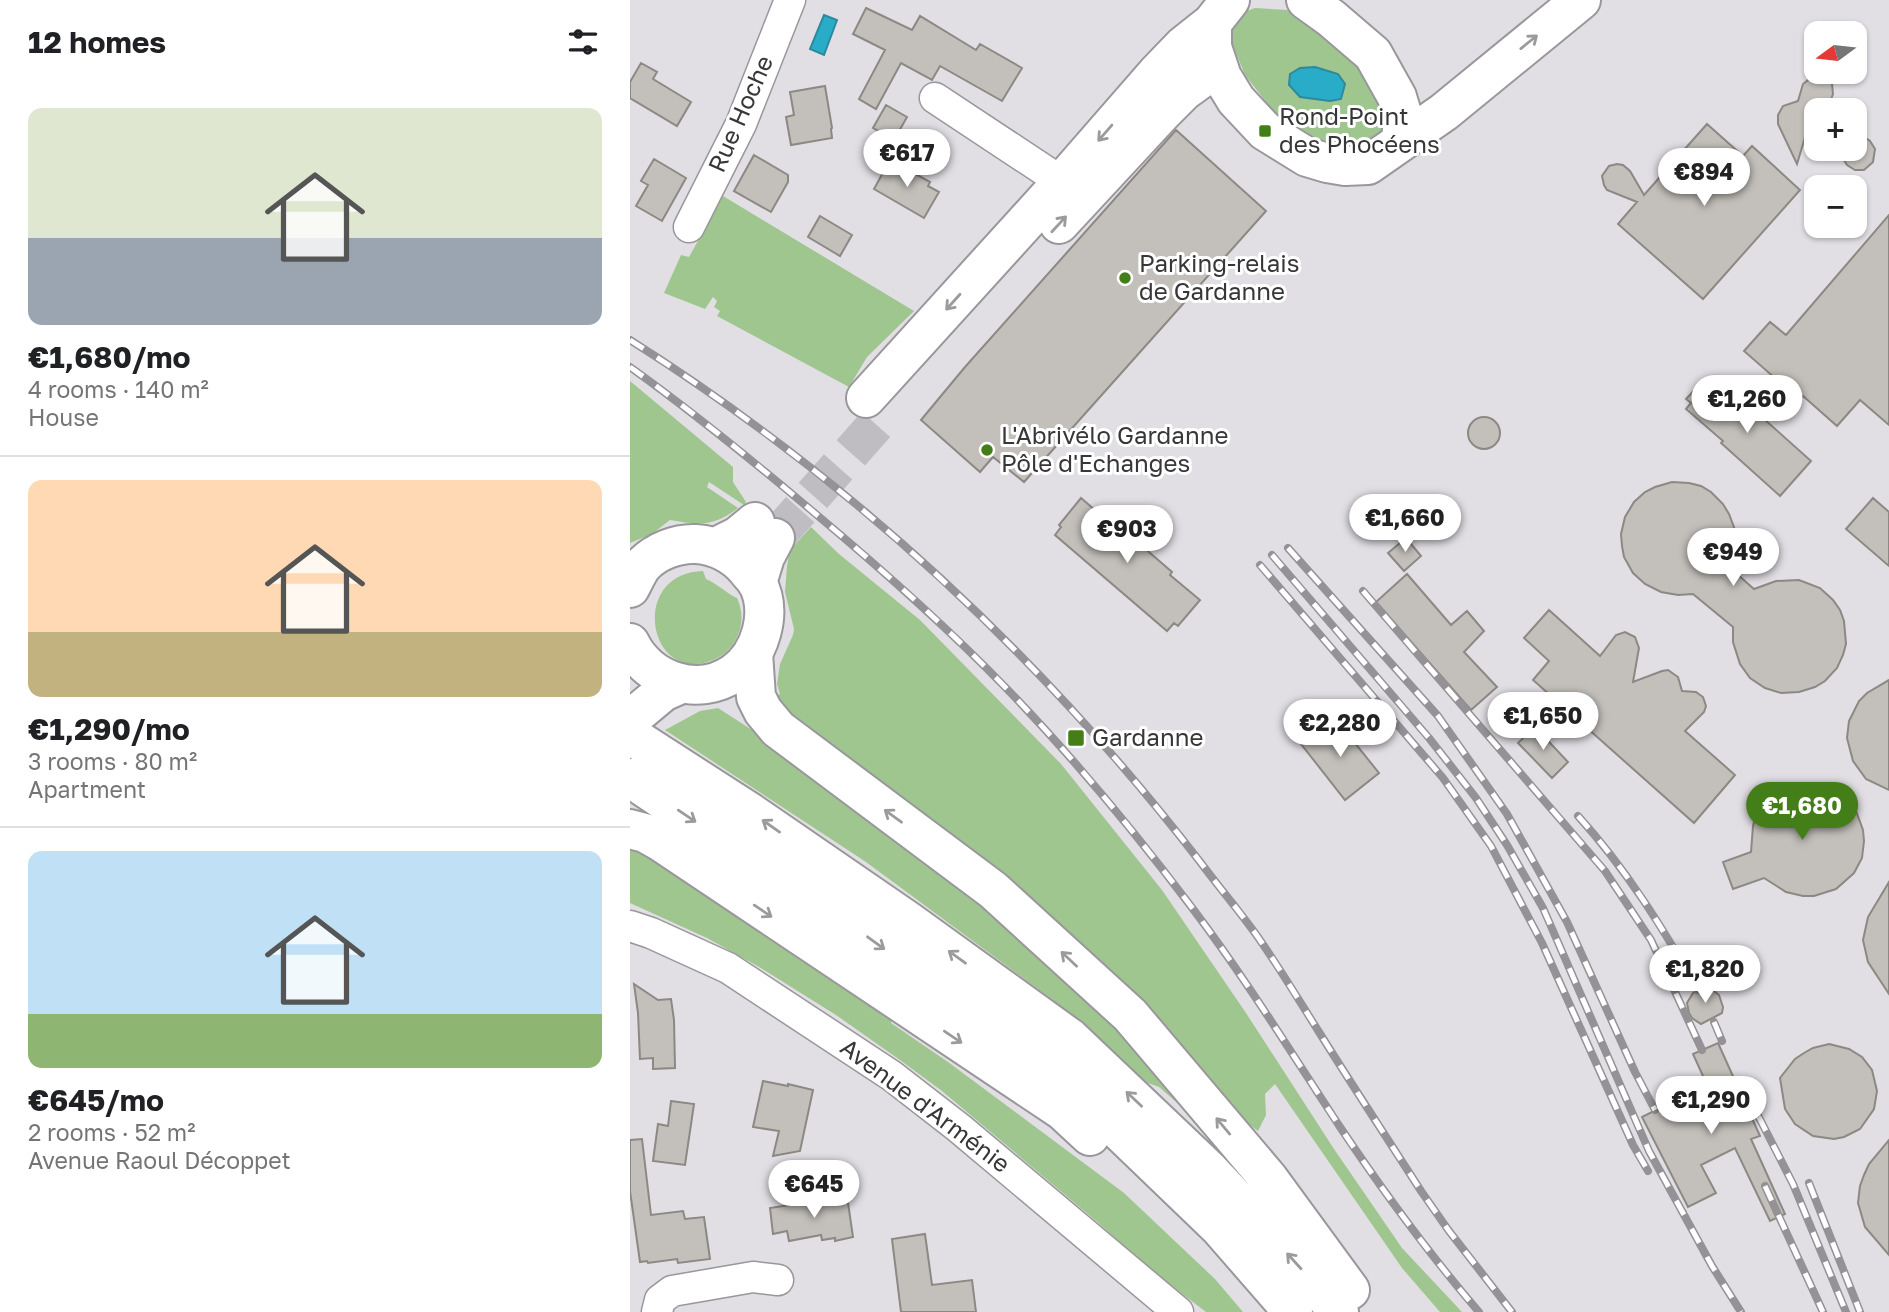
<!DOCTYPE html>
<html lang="en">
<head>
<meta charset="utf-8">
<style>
	:root { --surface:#fff; --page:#f2f2f2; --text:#202124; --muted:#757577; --line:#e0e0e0; --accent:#437e19 }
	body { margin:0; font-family:"Golos Text",sans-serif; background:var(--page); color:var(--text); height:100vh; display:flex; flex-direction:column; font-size:26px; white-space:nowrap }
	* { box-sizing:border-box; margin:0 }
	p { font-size:23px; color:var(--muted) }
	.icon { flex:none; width:38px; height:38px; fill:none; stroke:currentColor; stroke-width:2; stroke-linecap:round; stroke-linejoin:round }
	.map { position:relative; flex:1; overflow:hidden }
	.panel { display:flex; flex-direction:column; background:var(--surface); width:630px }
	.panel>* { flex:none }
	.needle { width:46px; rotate:255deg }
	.tools { position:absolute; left:1174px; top:21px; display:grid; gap:14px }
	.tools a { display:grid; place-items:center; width:63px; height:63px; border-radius:14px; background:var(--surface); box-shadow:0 2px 5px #0004; font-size:35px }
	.price { position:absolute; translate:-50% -60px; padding:0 16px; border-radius:24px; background:#fff; color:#222; font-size:23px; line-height:46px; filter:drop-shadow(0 2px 4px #0008) }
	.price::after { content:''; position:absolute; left:50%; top:42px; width:21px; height:16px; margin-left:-10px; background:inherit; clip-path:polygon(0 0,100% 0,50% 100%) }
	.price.current { background:var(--accent); color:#fff }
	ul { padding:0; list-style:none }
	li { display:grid; align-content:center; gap:14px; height:371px; padding:0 28px }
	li+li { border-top:2px solid var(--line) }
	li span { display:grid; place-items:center; height:217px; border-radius:14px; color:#555 }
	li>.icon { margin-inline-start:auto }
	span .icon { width:126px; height:126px; fill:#fffc; stroke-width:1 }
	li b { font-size:30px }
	h2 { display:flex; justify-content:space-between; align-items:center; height:84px; padding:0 28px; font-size:30px }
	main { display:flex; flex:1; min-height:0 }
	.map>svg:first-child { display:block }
	.green { fill:#9fc68e }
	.water { fill:#29acc8; stroke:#2d899d; stroke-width:2 }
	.building { fill:#c3c0bb; stroke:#8c8884; stroke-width:2 }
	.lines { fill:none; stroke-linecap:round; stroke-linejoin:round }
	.major-tunnel { stroke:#c0bdc2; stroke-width:38; stroke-dasharray:38 19; stroke-linecap:butt }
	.minor-casing { stroke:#9a979c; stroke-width:33 }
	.major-casing { stroke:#9a979c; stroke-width:42 }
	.highway-casing { stroke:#9a979c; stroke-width:42 }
	.minor { stroke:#fff; stroke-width:30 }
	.major { stroke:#fff; stroke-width:38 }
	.highway { stroke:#fff; stroke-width:38 }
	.rail-casing { stroke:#949296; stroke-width:8 }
	.rail { stroke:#fff; stroke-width:5; stroke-dasharray:16; stroke-linecap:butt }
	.oneway { stroke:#9b9a9c }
	.poi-dot { fill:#437e19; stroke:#fff; stroke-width:2.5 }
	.labels { text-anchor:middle; stroke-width:6; stroke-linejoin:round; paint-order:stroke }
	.street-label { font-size:24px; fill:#373638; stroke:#fff }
	.poi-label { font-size:24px; fill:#373638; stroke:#fff; text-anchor:start }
</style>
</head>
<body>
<main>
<section class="panel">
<h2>12 homes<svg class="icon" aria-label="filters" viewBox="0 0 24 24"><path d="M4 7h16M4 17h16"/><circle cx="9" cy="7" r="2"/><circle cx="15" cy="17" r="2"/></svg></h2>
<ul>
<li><span style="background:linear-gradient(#dfe7d0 60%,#9aa5b1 0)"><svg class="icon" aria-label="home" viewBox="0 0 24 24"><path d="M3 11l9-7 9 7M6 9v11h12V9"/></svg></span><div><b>€1,680/mo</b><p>4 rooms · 140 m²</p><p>House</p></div></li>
<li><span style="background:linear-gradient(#ffd9b3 70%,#c2b280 0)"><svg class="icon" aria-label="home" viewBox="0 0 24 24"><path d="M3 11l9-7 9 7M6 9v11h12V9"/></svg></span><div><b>€1,290/mo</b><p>3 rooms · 80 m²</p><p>Apartment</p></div></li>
<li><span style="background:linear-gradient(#bfe0f5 75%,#8fb573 0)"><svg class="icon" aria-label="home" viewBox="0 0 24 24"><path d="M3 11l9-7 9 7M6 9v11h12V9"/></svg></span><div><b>€645/mo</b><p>2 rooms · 52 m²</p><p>Avenue Raoul Décoppet</p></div></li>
</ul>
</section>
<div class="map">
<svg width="1259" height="1312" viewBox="0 0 1259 1312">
	<rect width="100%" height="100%" fill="#e2dfe4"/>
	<path class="green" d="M625,8l33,2 40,26 37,38 18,37 4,20 -20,20 -54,-9 -39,-30 -29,-37 -13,-32v-18l7,-11z
		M93,196l191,115 -47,46 -18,30 -132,-71 3,-5 -6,-4 3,-6 -4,-4 -8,12 -41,-16 17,-38 8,2z
		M0,381l103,86v15l13,20 -2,3 -35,-23 -2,5 31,21c-24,19 -40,17 -68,12l-18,14 -22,9z
		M181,527l28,27 81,66 141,144 101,126 84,123 88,136 68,99 60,64h-22l-38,-44 -127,-184 -10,10 1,21 -8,16 -22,-16 -469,-414 13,-7 -3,-10 3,-20 13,-29 1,-6 -9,-37 2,-26 3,-16z
		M73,571l3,8c12,5 20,14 31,19 7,15 6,31 -4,46 -6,9 -15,15 -26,18 -60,18 -77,-89 -4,-91z
		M88,708l51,33 245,184 98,91 108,124 -61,-53 -11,-4 -96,-81 1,-2 -187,-138 -201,-132 35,-19z
		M0,840l263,179 -2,4 57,39 176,131 91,86 28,33h-37l-56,-43 -55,-49 -153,-129 -42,-31 -64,-45 -75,-47 -54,-30 -77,-35z"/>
	<path class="water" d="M194,15l13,5 -13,35 -14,-6z
		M685,67l23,7 7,10 -4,15 -11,2 -30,-4 -11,-12 1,-11 10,-6z"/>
	<path class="building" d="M236,8l46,22 8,-14 56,34 4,-6 42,24 -20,33 -62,-35 -8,14 -31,-17 -25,46 -17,-10 26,-49 -32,-16z
		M11,63l16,9 -4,7 38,23 -14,24 -47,-28v-16z
		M1183,76h8l8,5 3,3 1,10 -3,8 -5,4 -14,4 -2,14 -12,40 -19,-40v-9l5,-9 15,-5 5,-17z
		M195,86l7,42 -1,1 1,9 -41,7 -5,-28 8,-2 -4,-23z
		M256,105l21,12 -13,23 -21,-12z
		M1077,124l36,32 9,-10 48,44 -97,109 -85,-75 19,-22 -30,-12 -3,-5 -2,-9 7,-10 8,-2 6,1 7,6 14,24z
		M546,130l90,81 -242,271 -31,-25 -13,15 -59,-52 44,-53z
		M1225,131l15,10 5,8 -2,13 -9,8h-9l-8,-5 -10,-16h18z
		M124,155l34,20v7l-17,30 -37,-21z
		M24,159l32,19 -24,43 -26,-15 12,-21 -7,-4z
		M260,160l40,22 -2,4 11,6 -15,26 -50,-29z
		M1259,215v210l-29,-25 -23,26 -34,-30 -3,4 -56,-49 26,-29 16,13z
		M190,216l32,19 -12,21 -32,-19z
		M1086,376l95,85 -31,35 -59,-53 2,-2 -37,-32 5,-6 -5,-4 16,-17 4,4z
		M838 433a16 16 0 1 1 32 0a16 16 0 1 1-32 0Z
		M1042,482l17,1 12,3 10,6 12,12 6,10 6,16 -1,18 -5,19 25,22 22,-8 23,-1 21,8 13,12 7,10 4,11 2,23 -3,11 -6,13 -12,13 -10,6 -16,5 -18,1 -16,-5 -15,-10 -10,-14 -7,-22v-15l-40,-33 -15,1 -17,-3 -16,-8 -12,-11 -9,-16 -2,-11 -1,-12 4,-17 9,-15 11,-10 10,-5z
		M451,498l29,25 2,-3 60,52 -2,3 30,25 -22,26 -4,-3 -7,8 -112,-96 6,-8 -2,-2z
		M1243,498l16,14v54l-43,-37z
		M776,538l15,18 -17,15 -16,-18z
		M777,574l44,51 16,-14 17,20 -20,21 33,35 -26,23 -95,-108z
		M919,610l51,46 16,-21 9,-3 10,5 4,11 -6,34 29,-11 6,-1 10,7 4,14 14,1 7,5 3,9 -2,6 -19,19 50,44 -41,48 -161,-143 16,-19 -25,-23z
		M1259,680v110l-23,-11 -13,-18 -6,-23 2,-17 10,-20 8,-8z
		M704,717l45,56 -34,27 -44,-56z
		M905,727l33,35 -16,16 -34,-35z
		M1178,783l17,3 21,10 10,15 7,19 1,11 -2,17 -8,15 -18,16 -22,7h-11l-17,-4 -22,-14 -31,11 -10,-27 28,-10 2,-26 3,-11 7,-10 17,-15 16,-6z
		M1259,882v112l-21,-32 -5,-22 5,-23z
		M4,984l24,16 13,-1 3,21 1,48 -22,1v-11l-13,1 -2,-46z
		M1073,988l11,3 5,4 4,12 -1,6 -21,11 -9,-6 -3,-5 -2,-10 6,-10z
		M1088,1043l42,93 -9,3 34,75 -15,7 -35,-73 -34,17 15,28 -28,14 -46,-90 28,-14 6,11 37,-16 -20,-44z
		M1199,1044l20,5 13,8 10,13 5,21 -3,18 -14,20 -16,8 -10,2 -21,-3 -18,-12 -10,-15 -5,-31 15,-19 9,-6 9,-5z
		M133,1081l25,5v-2l25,6 -13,61 -27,5 6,-25 -26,-4z
		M41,1101l23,3 -9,61 -32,-4 5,-37 10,2z
		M12,1139l9,76 32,-4 2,8 19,-2 6,42 -32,4 -1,-4 -29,4 -1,-2 -7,1 -10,-71v-51z
		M1259,1140v115l-24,-28 -7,-24 2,-17 4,-11 5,-11z
		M217,1196l6,41 -18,4v-3l-13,2 -1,-5 -32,6 -2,-10 -14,3 -3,-26z
		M295,1234l7,51 40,-5 4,32h-75l-9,-73z"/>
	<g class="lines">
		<path class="major-tunnel" d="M145,538l112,-126"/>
		<g class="minor-casing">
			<path id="minor" d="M305,98l127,84
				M59,227l52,-103 49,-124
				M0,926l21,7 77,35 164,108 67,52 219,184
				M27,1312l3,-12 12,-9 81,-14 25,3"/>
		</g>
		<g class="major-casing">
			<path id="major" d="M676,0l25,18 42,36 24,43 6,20 -2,25
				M582,23v24l10,30 14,23 29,31 42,26 20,6 18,3 23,-1 76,-53 137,-112
				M429,224l103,-111 22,-22 18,-13 9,-3 11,2
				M236,398l196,-216 95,-109 26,-27 29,-23 18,-23
				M86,547l22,-11 17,-14
				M127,583l8,-26 10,-19
				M0,588c4,-7 8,-17 13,-23 13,-14 35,-22 53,-21 20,1 39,11 51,26 3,4 7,8 10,12 16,30 4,72 -23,91 -36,25 -86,8 -104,-30
				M9,712l24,-20 18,-8"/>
		</g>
		<g class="highway-casing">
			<path id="highway" d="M123,653l3,44 7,14 15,18 215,161 137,125 138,163 82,112
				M0,735l121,78 157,108 162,117 138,131 88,94 43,49
				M0,778l228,152 204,146 157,151 74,85
				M0,829l15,4 16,9 402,269 27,25"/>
		</g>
		<use href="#minor" class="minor"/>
		<use href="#major" class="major"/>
		<use href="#highway" class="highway"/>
		<g class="rail-casing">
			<path id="rail" d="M0,340c220,139 412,317 571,523 20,27 42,52 61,80 20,29 38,59 57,89 33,53 68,106 102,159l28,40 63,81
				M0,367c63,45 123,94 181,143 68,57 134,115 195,178 67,69 129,144 187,221 53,70 99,145 147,218 43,64 89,127 139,185
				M658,548l150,168 69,98 60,108 68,150 20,38
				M642,555l157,183 47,60 31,47 36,63 106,243 63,115 29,46
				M630,565l183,213 48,68 51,97 91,202 15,26
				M733,591l242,280 46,69 51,110
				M948,816c48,53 85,112 120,174
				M1084,1022l8,19
				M1114,1088l49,96 53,128
				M1179,1183l51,129
				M1135,1186l58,126"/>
		</g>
		<use href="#rail" class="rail"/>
	</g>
	<defs><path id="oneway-shaft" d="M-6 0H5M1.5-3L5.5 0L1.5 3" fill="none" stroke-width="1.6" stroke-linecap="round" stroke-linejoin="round" transform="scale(1.75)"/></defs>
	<g class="oneway">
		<use href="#oneway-shaft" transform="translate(899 42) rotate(-39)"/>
		<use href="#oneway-shaft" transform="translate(475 133) rotate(131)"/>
		<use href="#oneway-shaft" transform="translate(429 224) rotate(-47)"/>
		<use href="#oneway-shaft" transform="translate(323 302) rotate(132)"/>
		<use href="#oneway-shaft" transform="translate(57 816) rotate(34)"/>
		<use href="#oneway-shaft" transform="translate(263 816) rotate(-144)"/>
		<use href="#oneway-shaft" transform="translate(141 826) rotate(-145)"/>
		<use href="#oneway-shaft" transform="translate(133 911) rotate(34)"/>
		<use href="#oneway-shaft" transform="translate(246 943) rotate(36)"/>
		<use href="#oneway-shaft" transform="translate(327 957) rotate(-144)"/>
		<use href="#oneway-shaft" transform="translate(439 959) rotate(-137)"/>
		<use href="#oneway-shaft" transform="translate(323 1037) rotate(34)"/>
		<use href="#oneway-shaft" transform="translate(504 1099) rotate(-137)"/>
		<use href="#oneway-shaft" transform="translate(593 1126) rotate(-130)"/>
		<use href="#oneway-shaft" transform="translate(664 1261) rotate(-132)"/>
	</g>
	<g class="poi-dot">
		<rect x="628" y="124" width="14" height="14" rx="3.5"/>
		<circle cx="495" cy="278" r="7"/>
		<circle cx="357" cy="450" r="7"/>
		<rect x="437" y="729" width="18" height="18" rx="3.5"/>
	</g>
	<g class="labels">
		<g class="street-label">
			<text transform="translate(111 114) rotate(-66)" y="8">Rue Hoche</text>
			<text transform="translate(295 1106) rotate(37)" y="8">Avenue d'Arménie</text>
		</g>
		<g class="poi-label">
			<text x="649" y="125">Rond-Point<tspan x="649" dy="28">des Phocéens</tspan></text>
			<text x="509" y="272">Parking-relais<tspan x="509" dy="28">de Gardanne</tspan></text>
			<text x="371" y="444">L'Abrivélo Gardanne<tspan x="371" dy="28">Pôle d'Echanges</tspan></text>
			<text x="462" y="746">Gardanne</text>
		</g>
	</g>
</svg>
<div class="tools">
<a><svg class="needle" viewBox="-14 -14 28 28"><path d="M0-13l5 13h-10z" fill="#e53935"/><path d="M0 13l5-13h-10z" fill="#757577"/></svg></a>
<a>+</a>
<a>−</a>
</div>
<b class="price" style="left:277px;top:189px">€617</b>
<b class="price" style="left:1074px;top:208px">€894</b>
<b class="price" style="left:1117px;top:435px">€1,260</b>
<b class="price" style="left:775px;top:554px">€1,660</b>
<b class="price" style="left:497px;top:565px">€903</b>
<b class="price" style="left:1103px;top:588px">€949</b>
<b class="price" style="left:913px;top:752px">€1,650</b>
<b class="price" style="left:710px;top:759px">€2,280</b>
<b class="price current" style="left:1172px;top:842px">€1,680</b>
<b class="price" style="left:1075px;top:1005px">€1,820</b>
<b class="price" style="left:1081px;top:1136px">€1,290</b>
<b class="price" style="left:184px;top:1220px">€645</b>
</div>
</main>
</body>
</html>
